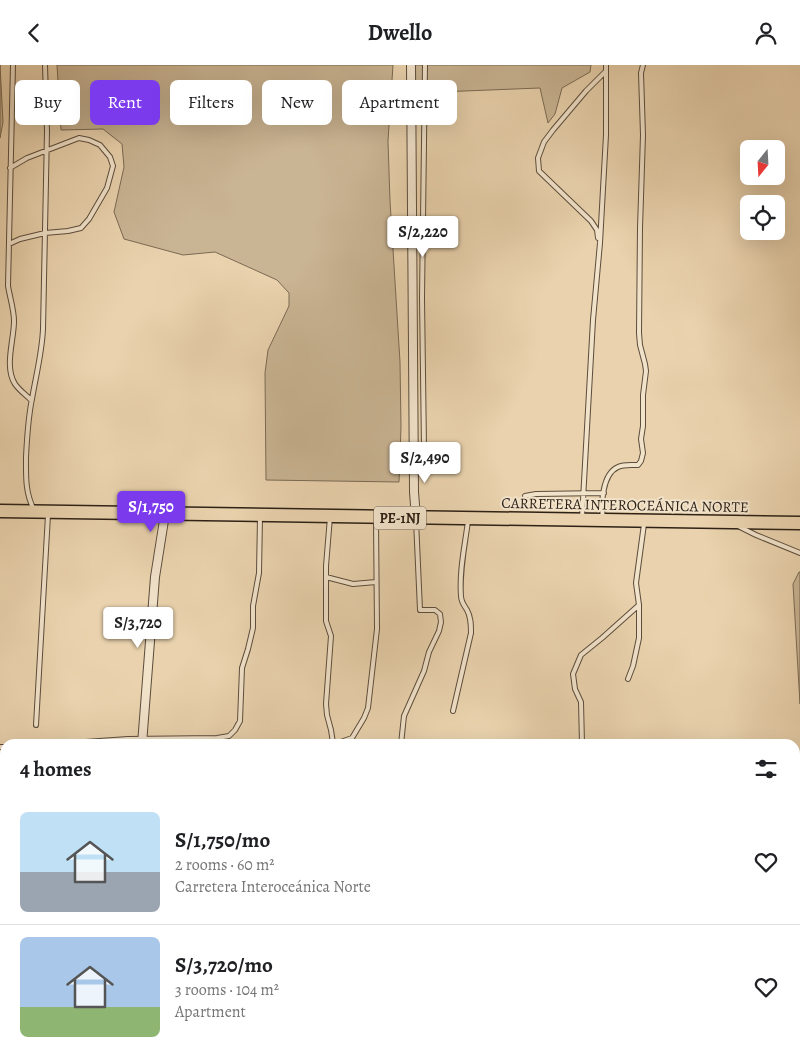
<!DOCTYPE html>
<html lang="en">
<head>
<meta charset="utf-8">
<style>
	:root { --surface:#fff; --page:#f6f6f6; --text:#202124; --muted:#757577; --line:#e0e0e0; --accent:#7c3aed }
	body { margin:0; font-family:Alegreya,serif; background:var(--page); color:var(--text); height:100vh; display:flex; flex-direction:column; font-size:19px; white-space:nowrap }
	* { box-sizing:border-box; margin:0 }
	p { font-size:16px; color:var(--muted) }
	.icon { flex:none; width:28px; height:28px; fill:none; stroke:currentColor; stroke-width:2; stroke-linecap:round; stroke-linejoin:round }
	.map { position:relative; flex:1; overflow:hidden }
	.panel { position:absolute; left:0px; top:674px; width:800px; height:321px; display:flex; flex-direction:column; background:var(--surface); border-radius:15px 15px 0 0; box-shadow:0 5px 20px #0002 }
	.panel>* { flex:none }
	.top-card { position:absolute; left:15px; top:15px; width:500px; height:45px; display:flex; gap:10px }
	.needle { width:32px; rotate:198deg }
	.controls { position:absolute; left:740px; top:75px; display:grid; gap:10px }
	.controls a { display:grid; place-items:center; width:45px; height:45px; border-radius:8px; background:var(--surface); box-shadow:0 5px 20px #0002; font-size:25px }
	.price { position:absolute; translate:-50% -42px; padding:0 11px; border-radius:5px; background:#fff; color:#222; font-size:16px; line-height:32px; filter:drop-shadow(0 1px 2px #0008) }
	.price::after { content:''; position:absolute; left:50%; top:30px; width:15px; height:11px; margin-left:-8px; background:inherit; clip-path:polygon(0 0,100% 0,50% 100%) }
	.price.active { background:var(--accent); color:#fff }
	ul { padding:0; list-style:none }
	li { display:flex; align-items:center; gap:15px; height:125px; padding:0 20px }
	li+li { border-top:1px solid var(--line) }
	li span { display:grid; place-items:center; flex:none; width:140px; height:100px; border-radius:8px; color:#555 }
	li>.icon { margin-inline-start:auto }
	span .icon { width:60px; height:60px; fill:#fffc; stroke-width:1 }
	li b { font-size:21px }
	h2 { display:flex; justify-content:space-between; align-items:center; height:60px; padding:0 20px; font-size:21px }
	.pill { padding:0 18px; border-radius:8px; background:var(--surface); box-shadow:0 5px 20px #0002; font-size:18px; line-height:45px }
	.pill.active { background:var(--accent); color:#fff }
	header { display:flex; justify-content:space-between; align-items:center; height:65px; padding:0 20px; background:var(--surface); font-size:22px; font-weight:700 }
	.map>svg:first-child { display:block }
	.green { fill:#c9b493; stroke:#7b6a54 }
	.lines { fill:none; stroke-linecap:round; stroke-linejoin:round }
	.service-casing { stroke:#5c4d3c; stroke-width:6 }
	.minor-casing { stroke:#5c4d3c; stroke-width:10 }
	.trunk-casing { stroke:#2d2116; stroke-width:15 }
	.path { stroke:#2d2116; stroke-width:2; stroke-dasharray:4 2.5; stroke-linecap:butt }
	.service { stroke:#f1e2ca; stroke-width:4 }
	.minor { stroke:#f1e2ca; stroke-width:8 }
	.trunk { stroke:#e9d2ad; stroke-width:12 }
	.labels { text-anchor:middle; stroke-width:4; stroke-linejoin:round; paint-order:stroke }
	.shield { fill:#f1e2ca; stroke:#685b4c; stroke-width:1 }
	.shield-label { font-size:14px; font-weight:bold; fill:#2d2116 }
	.street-label { font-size:15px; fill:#2d2116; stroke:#f1e2ca }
</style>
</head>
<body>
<header><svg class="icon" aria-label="back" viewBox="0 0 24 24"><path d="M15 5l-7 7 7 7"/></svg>Dwello<svg class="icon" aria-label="person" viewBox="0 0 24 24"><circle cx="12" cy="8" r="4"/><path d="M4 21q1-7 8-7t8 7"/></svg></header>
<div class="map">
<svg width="800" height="994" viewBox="0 0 800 994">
	<rect width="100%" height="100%" fill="#e9d2ad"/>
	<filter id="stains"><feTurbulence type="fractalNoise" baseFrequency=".004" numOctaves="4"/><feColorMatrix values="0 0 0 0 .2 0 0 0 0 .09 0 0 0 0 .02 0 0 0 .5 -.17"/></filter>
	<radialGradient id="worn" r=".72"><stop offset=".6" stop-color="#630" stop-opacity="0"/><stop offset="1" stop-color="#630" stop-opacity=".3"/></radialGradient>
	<path class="green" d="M0,0l3,57 -3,16z
		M57,0h336l-5,76 2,60 10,161 1,65 -2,55 -133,-2 -1,-107 3,-23 21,-44v-13l-12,-13 -62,-28 -32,3 -59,-16 -10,-27 10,-45 -2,-23 -19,-15 -42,1z
		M415,0h176l-1,7 -28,16 -7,26 -7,9 -8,-35 -126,5z
		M799,507h1v132l-7,-120z
		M800,807v40l-5,1v-19z"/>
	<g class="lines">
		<g class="service-casing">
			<path id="service" d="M13,0l-5,221c2,12 6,24 6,35 0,19 -10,46 1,63 4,6 11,11 16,16
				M598,173l-1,-8 -6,-9 -52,-50 -1,-13 6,-16 9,-12 33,-39 20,-20
				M9,179l11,-5 25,-6 23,-2 13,-3 8,-9 18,-31 6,-22 -3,-9 -10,-12 -11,-5 -10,-2 -52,20 -17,10
				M424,383l-2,-150 3,-233
				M525,431l11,-2 68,-1
				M34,445c-9,-18 -8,-33 -8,-53 1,-20 2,-39 6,-58 4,-24 10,-46 11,-70l4,-198 -2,-66
				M330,452l-4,49v55l5,15 -5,68 1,11 4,15 2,13
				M582,453l11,-198 7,-77 6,-108v-70
				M603,453c-2,-14 -1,-44 15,-51 6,-3 13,-2 20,-2l3,-4 2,-8 -2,-14 2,-13v-31l3,-24 -1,-7 -5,-19 -1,-12 1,-105 3,-93 -2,-62 2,-8
				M740,462l16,8 44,18
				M326,512l27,7 23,-2
				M628,614l5,-13 6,-28v-33l-3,-22 8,-59
				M453,646l18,-78c0,-8 0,-16 -4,-23 -3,-5 -6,-8 -6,-14 -2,-25 4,-51 7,-75
				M36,660l12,-210
				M57,679l71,-5 89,-1 12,-2 6,-6 5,-9 2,-53 6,-19 5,-21v-22l6,-33 1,-56
				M320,679l18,-1 14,-5 12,-20 4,-10 9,-79 -1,-109
				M401,679l3,-28 20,-45 5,-19 10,-21 2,-9 -1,-8 -5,-4h-15l-4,-90
				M582,679l-1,-42 -6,-13 -2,-15 8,-19 21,-17 37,-33
				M0,682h5"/>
		</g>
		<g class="minor-casing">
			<path id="minor" d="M411,0l3,427 2,26
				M142,679l13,-167 10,-63
				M116,994v-4"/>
		</g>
		<g class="trunk-casing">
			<path id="trunk" d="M0,446l800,12"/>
		</g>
		<path class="path" d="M483,990l13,4
			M332,994v-4"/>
		<use href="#service" class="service"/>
		<use href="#minor" class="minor"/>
		<use href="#trunk" class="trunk"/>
	</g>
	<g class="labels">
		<rect class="shield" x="374" y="441.5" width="52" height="23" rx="4"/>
		<g class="shield-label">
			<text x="400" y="458">PE-1NJ</text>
		</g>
		<g class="street-label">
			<text transform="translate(625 440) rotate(1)" y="5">CARRETERA INTEROCEÁNICA NORTE</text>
		</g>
	</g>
	<rect width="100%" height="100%" filter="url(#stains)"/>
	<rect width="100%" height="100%" fill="url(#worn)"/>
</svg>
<div class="controls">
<a><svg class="needle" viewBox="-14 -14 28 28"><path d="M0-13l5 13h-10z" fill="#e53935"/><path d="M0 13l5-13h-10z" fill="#757577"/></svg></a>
<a><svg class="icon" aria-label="locate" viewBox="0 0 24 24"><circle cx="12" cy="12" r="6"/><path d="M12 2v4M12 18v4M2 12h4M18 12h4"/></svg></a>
</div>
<b class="price" style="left:423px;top:193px">S/2,220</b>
<b class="price" style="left:425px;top:419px">S/2,490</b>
<b class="price active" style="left:151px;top:468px">S/1,750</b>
<b class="price" style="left:138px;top:584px">S/3,720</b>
<div class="top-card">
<a class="pill">Buy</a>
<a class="pill active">Rent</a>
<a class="pill">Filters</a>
<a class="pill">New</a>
<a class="pill">Apartment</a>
</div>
<section class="panel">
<h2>4 homes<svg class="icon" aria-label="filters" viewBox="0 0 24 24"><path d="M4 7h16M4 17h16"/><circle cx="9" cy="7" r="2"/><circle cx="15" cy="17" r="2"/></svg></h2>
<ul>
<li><span style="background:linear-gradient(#bfe0f5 60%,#9aa5b1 0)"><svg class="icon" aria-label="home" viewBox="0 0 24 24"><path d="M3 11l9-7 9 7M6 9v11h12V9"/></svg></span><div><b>S/1,750/mo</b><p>2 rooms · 60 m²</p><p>Carretera Interoceánica Norte</p></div><svg class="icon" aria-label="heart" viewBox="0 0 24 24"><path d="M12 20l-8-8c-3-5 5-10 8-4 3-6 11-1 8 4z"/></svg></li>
<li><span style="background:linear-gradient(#a9c7e8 70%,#8fb573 0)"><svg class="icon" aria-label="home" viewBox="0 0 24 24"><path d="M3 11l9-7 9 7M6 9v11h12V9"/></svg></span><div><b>S/3,720/mo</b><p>3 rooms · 104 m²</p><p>Apartment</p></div><svg class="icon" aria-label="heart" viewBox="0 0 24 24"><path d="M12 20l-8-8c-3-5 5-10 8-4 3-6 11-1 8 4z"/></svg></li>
</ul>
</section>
</div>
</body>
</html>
